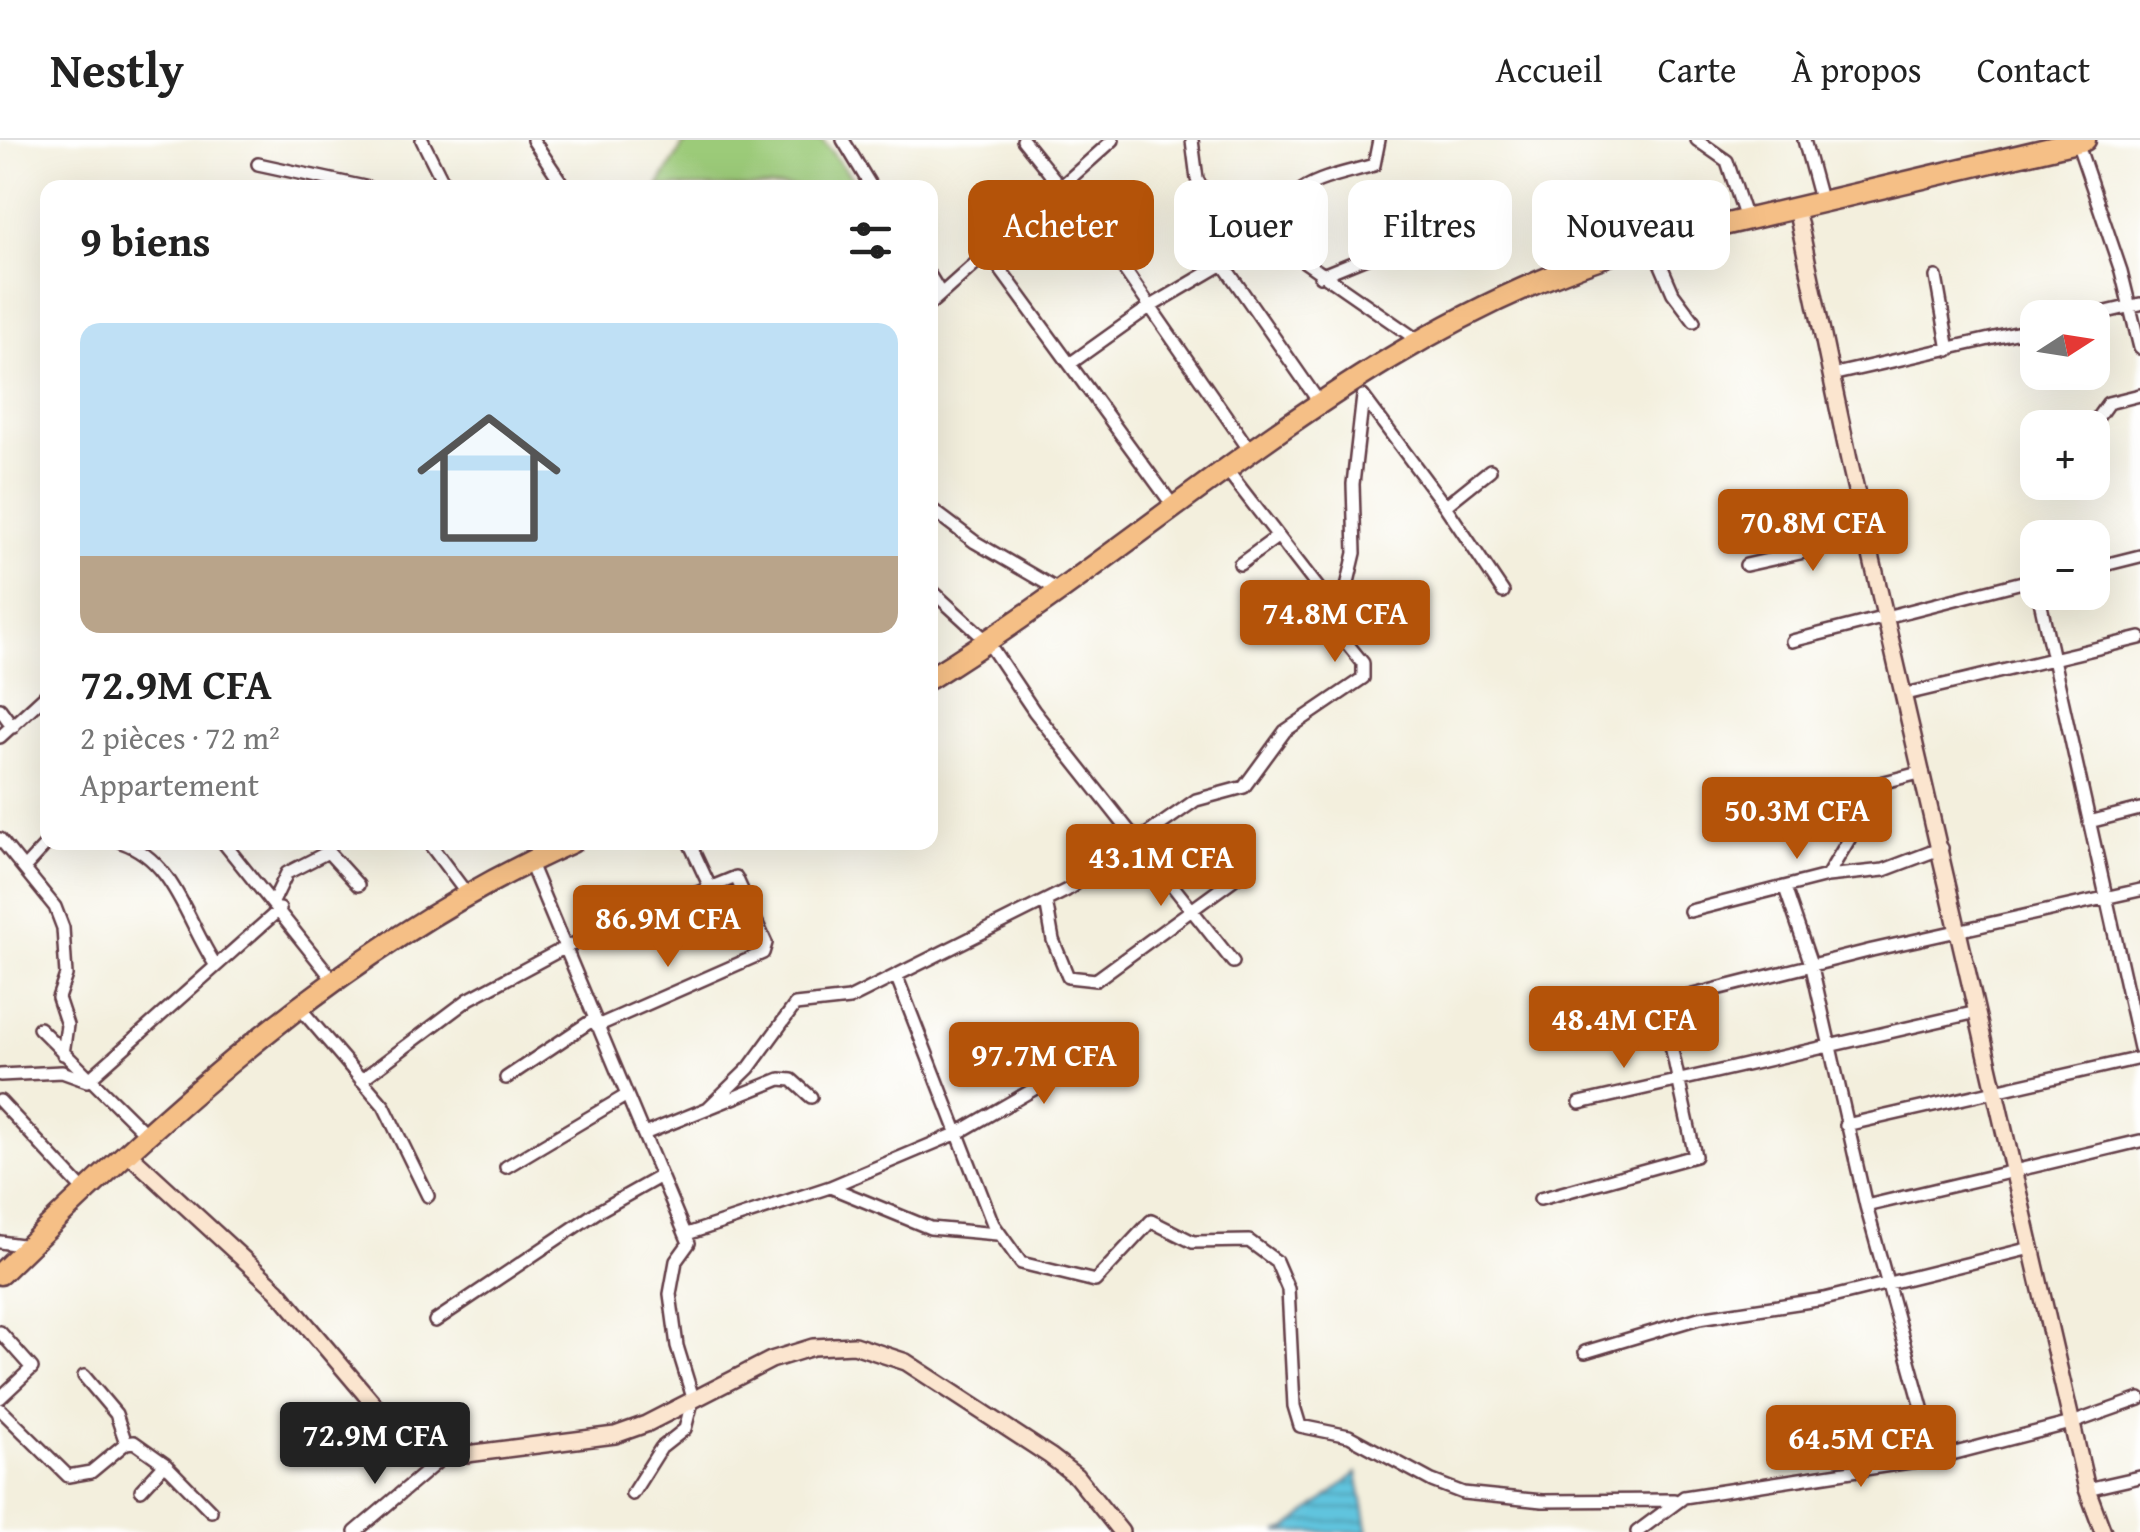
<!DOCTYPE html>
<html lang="fr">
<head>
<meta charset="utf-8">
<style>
	:root { --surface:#fff; --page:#f2f2f2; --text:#222; --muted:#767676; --line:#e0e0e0; --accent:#b45309 }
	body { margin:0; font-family:"Gentium Book Plus",serif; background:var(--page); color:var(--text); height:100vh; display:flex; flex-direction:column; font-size:38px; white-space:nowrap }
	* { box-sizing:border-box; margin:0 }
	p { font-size:32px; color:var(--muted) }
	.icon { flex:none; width:55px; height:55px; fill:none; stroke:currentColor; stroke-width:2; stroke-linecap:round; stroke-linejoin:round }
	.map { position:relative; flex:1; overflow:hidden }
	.side { position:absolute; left:40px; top:40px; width:898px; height:670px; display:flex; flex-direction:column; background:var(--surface); border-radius:20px; box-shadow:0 10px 40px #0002 }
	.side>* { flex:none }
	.top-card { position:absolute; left:968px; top:40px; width:950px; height:90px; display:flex; gap:20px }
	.needle { width:65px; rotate:78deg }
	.buttons { position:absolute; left:2020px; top:160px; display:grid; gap:20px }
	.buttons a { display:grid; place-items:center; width:90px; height:90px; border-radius:20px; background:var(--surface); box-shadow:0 10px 40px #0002; font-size:50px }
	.price { position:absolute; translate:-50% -85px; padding:0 22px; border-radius:10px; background:var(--accent); color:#fff; font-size:32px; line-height:65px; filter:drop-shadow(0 2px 5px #0008) }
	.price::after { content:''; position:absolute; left:50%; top:60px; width:30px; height:22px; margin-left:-15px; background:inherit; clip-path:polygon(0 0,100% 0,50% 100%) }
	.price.on { background:#222; color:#fff }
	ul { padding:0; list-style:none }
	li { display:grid; align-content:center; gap:20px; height:530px; padding:0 40px }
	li+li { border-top:2px solid var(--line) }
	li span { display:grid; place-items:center; height:310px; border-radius:20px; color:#555 }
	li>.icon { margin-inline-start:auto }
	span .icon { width:180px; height:180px; fill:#fffc; stroke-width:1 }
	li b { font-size:42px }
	h2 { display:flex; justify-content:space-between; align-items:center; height:120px; padding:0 40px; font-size:42px }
	.tag { padding:0 35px; border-radius:20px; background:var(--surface); box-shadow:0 10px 40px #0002; font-size:35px; line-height:90px }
	.tag.on { background:var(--accent); color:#fff }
	header { display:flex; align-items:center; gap:60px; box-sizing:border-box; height:140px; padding:0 50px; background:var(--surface); border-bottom:2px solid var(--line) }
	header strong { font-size:48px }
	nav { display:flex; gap:55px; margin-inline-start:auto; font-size:35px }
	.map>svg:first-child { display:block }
	.grass { fill:#9ccb79; stroke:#737552; stroke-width:2.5 }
	.water { fill:url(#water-rules); stroke:#557284; stroke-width:2.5 }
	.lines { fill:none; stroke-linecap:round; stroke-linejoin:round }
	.street-casing { stroke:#633e46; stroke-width:16 }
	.secondary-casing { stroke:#633e46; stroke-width:20 }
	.highway-casing { stroke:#633e46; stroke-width:25 }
	.street { stroke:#fff; stroke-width:11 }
	.secondary { stroke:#fbe5cf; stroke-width:15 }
	.highway { stroke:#f5bf86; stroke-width:20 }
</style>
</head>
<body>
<header>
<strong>Nestly</strong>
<nav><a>Accueil</a><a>Carte</a><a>À propos</a><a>Contact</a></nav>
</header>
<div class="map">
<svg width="2140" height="1392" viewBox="0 0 2140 1392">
	<defs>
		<pattern id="water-rules" width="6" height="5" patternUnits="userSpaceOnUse" patternTransform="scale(2.5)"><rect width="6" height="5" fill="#60c4de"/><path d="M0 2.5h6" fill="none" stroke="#519fb4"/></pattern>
	</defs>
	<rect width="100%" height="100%" fill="#fff"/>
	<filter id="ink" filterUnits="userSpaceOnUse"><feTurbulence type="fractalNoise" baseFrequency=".01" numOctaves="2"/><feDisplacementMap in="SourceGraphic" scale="20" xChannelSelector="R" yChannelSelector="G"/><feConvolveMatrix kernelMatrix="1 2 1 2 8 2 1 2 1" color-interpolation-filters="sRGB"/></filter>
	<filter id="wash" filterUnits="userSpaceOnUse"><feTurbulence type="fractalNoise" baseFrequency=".0048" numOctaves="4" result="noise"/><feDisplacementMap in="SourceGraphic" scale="40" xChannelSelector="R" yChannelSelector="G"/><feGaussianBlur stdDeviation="2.25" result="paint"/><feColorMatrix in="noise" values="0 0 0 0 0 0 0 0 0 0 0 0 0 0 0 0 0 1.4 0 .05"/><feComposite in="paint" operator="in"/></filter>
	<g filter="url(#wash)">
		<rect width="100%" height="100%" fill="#f3efdd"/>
		<path class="grass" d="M686,0h136l37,47h-201z"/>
		<path class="water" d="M1357,1333l11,59h-90l9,-3z"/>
	</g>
	<g filter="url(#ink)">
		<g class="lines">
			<g class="street-casing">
				<path id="street" d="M422,0l24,48
					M533,0l32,48
					M843,0l29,48
					M1023,0l85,106 143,206
					M1192,0l5,39 7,13 212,147
					M1697,0l30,21 19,58
					M1804,0l17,63
					M2077,2l44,129 19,77
					M258,24l111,24
					M1264,95c32,-55 52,-54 110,-70l5,-25
					M1651,102l22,51 21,28
					M987,111l187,256
					M930,136l11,18
					M1320,136l169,-69
					M1936,137l13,73
					M930,164l183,-164
					M2081,178l59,-14
					M1071,223l77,-55 75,-44 96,138
					M1831,235l207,-47
					M1363,256l82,110 45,-36
					M2090,288l18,-25 32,-8
					M1226,329l114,147
					M1445,366l58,86
					M930,368l45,34 83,48
					M1240,424l37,-27
					M1746,425l121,-27
					M2092,428l48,-12
					M930,449l57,52 47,70 199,251
					M2038,452l102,456
					M1792,501l246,-63
					M1906,554l234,-56
					M0,569l13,18
					M0,597l48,-44
					M1811,661l112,-29
					M2089,682l51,-13
					M0,699l55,68 8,21 3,47 -8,23 9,27 -4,29
					M121,702c54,18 66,81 94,122
					M223,702l112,140
					M428,702l39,52
					M689,702l21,45
					M529,721l160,382 -13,18 -6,33 7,52 16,52 -8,31 -24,19 -29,46
					M24,728l24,-26
					M1827,736l57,-6 58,-22
					M1785,748l27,79 54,239 70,252
					M1046,761l7,39 15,37 28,3 153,-112
					M273,762l14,-29 41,-21 30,33
					M1690,771l137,-35 56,-93
					M896,835l97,249 28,39 74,18 56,-60 42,21 56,-1 27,20 12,28 6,117 6,20 49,10 83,45 31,12 79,8 132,-1
					M299,867l85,99 44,90
					M39,888l110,109
					M0,935l62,-3 25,9 193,-172
					M506,938l88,-59
					M361,940l108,-81 97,-52 170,-70 30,66 -3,10 -166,73
					M0,961l86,92
					M1580,963l397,-91
					M709,967l40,-39 46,-63 54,-6 218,-109 129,-90 48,-13 41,-56 78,-53v-15l-18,-22 -5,-25 15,-63 -2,-69 10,-88
					M1846,985l294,-67
					M644,994l136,-55 12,1 19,17
					M506,1027l121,-72
					M830,1047l128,-54 152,-88
					M1540,1059l155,-43 -32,-147 6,-8 203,-51 268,-60
					M1866,1066l274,-65
					M687,1094l143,-47 100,41 67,6
					M0,1102l28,4
					M435,1181l162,-109 64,-36
					M0,1192l32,36 -32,30
					M1585,1212l114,-34 125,-19 207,-51
					M84,1236l32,38 10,29
					M0,1269l68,67 23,-4 35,-29 8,-1 31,22 46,47
					M2087,1349l53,-12
					M141,1350l24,-26
					M355,1392l93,-79
					M1637,1392l47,-35 252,-39 139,-36 65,-23"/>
			</g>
			<g class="secondary-casing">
				<path id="secondary" d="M1796,68l53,252 238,1029 16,43
					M129,1014l148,136 111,131 43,29 36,4 148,-19 31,-11 125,-64 42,-13 41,-2 52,17 144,94 26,20 45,56"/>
			</g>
			<g class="highway-casing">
				<path id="highway" d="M930,538c241,-149 441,-358 721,-436l434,-102
					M0,1134c170,-166 352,-335 572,-432"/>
			</g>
			<use href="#street" class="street"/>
			<use href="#secondary" class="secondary"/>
			<use href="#highway" class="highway"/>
		</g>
	</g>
</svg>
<div class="buttons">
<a><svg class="needle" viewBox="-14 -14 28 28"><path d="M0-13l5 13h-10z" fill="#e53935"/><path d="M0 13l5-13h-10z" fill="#767676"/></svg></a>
<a>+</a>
<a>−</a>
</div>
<b class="price" style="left:1813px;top:434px">70.8M CFA</b>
<b class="price" style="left:1335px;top:525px">74.8M CFA</b>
<b class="price" style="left:1797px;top:722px">50.3M CFA</b>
<b class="price" style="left:1161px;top:769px">43.1M CFA</b>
<b class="price" style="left:668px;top:830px">86.9M CFA</b>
<b class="price" style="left:1624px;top:931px">48.4M CFA</b>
<b class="price" style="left:1044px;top:967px">97.7M CFA</b>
<b class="price on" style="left:375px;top:1347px">72.9M CFA</b>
<b class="price" style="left:1861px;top:1350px">64.5M CFA</b>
<div class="top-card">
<a class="tag on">Acheter</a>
<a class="tag">Louer</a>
<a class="tag">Filtres</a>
<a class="tag">Nouveau</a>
</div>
<section class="side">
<h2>9 biens<svg class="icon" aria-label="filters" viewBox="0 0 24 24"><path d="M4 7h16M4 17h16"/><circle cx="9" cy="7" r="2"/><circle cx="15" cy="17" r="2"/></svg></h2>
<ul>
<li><span style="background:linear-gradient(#bfe0f5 75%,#b9a48a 0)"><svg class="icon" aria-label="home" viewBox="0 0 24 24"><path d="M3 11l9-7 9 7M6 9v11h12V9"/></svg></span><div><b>72.9M CFA</b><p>2 pièces · 72 m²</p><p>Appartement</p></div></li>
</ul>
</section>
</div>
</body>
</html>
